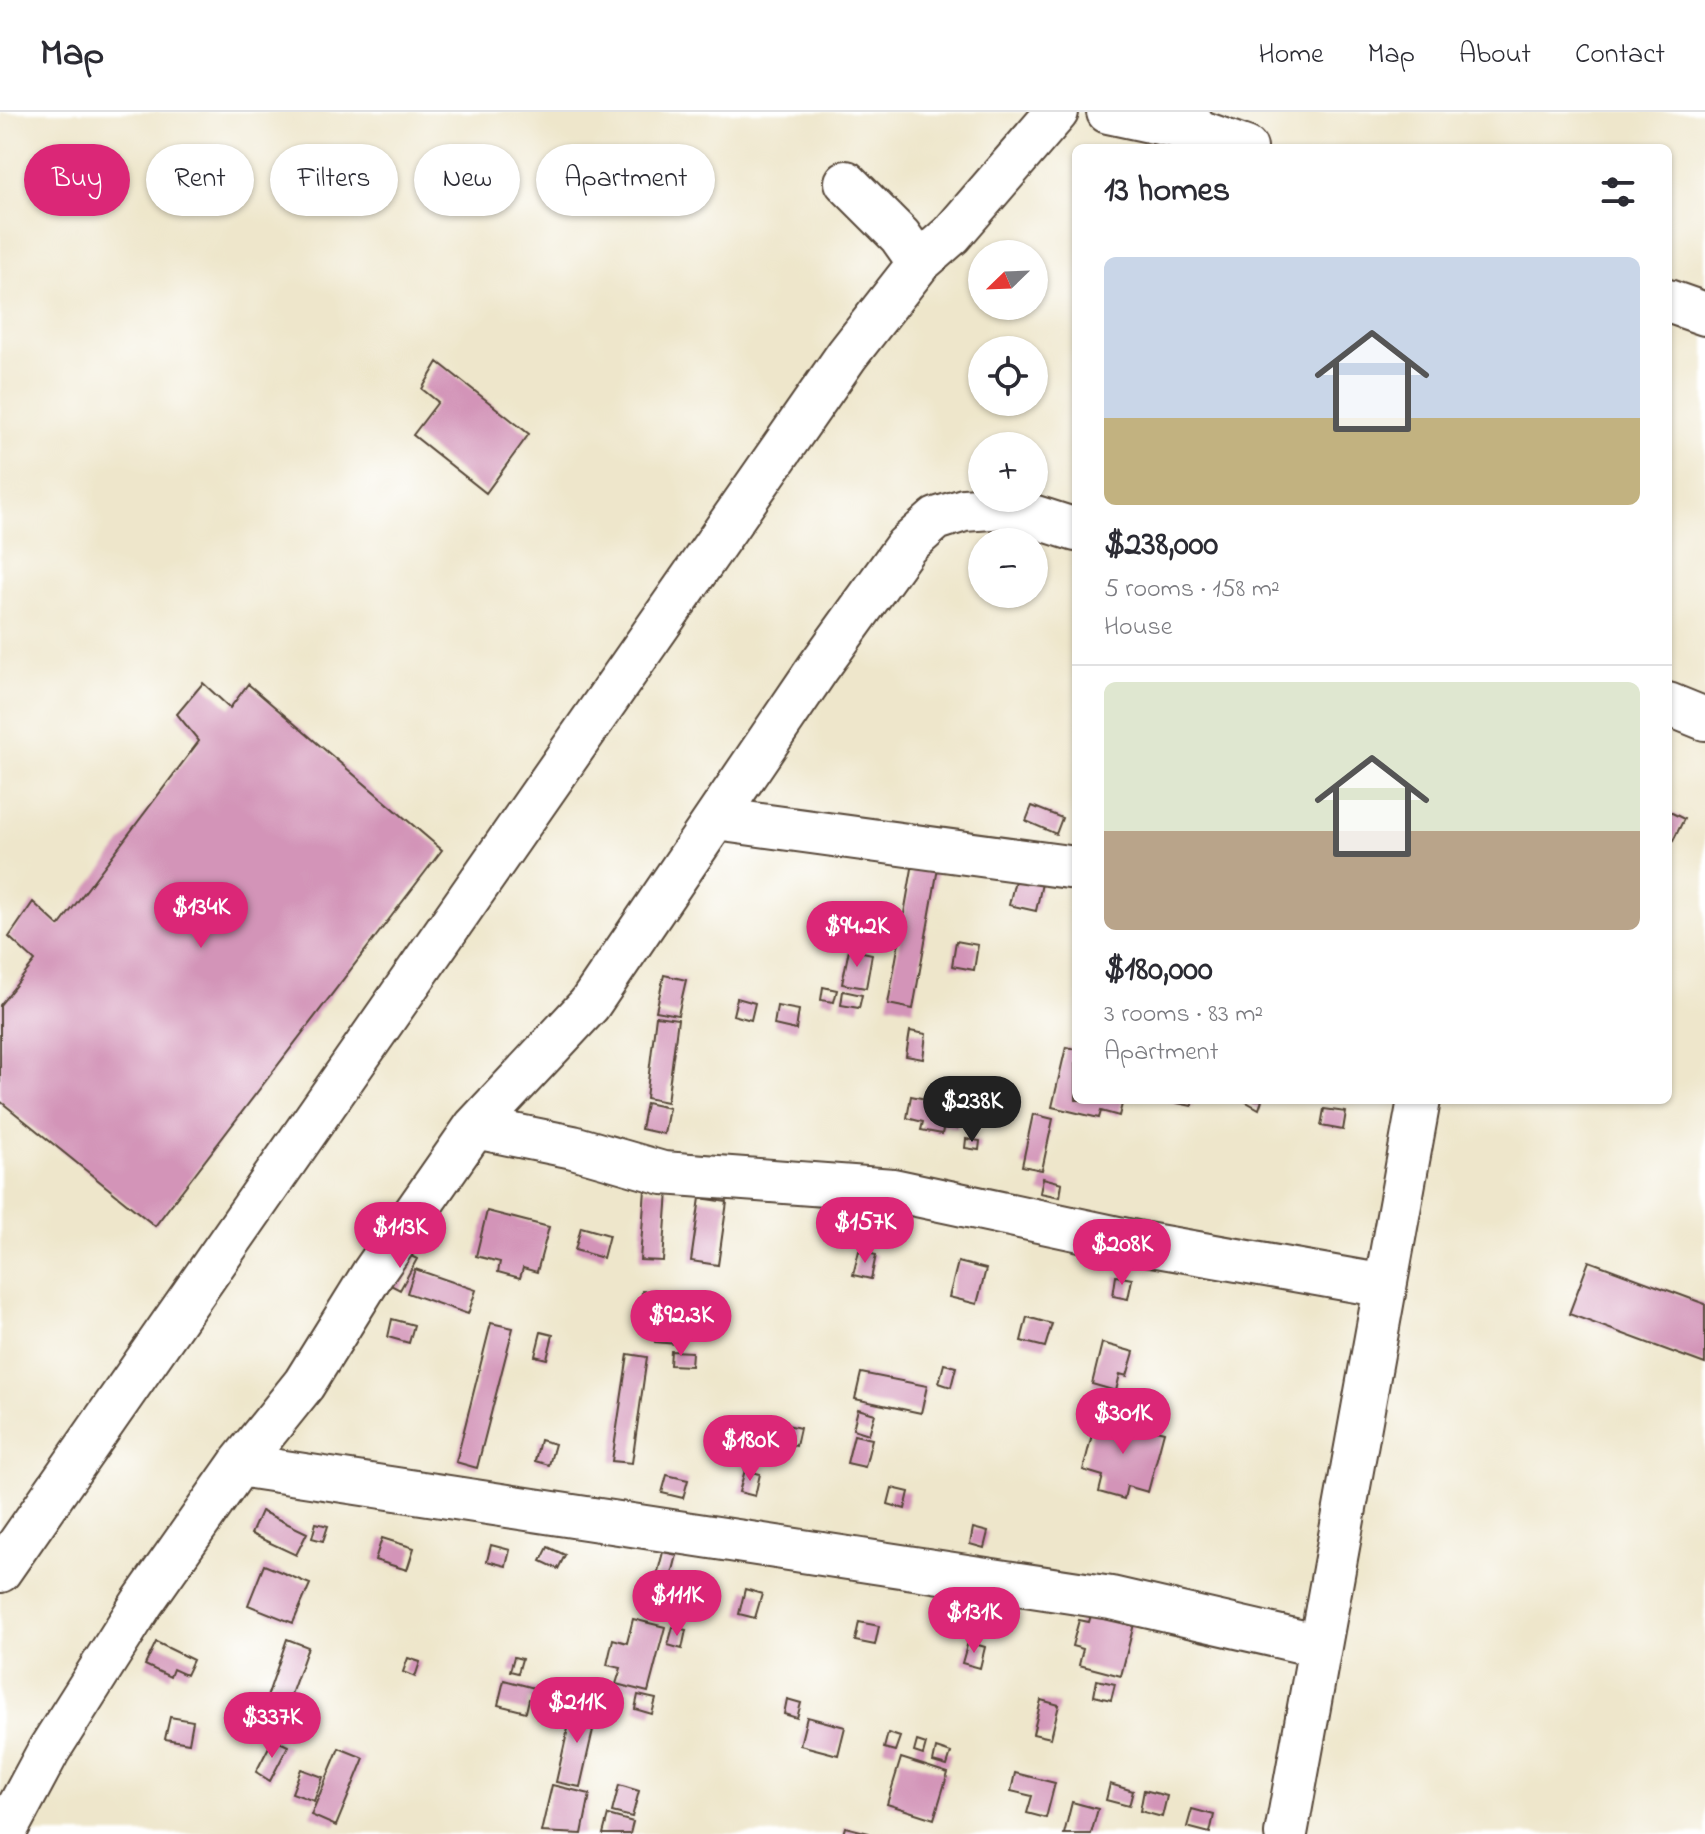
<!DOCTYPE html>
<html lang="en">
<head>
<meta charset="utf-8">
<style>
	:root { --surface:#fff; --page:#f7f7f7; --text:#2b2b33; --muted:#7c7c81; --line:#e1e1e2; --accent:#db2777 }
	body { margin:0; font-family:"Indie Flower",sans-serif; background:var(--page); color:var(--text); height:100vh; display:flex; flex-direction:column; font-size:30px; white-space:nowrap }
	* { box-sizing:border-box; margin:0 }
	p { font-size:26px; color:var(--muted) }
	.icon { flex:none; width:44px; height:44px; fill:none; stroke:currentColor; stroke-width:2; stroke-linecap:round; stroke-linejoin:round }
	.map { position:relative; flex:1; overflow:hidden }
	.side { position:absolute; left:1072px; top:32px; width:600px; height:960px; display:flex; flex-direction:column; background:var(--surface); border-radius:12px; box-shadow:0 2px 6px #0004 }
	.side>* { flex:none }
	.top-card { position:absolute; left:24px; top:32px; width:760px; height:72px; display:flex; gap:16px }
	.needle { width:52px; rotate:247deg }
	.controls { position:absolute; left:968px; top:128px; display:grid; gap:16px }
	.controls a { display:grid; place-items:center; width:80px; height:80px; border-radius:50%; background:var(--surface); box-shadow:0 2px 6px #0004; font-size:40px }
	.price { position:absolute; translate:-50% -68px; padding:0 18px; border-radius:28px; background:var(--accent); color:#fff; font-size:26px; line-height:52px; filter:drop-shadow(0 2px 4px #0008) }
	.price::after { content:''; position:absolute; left:50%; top:48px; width:24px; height:18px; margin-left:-12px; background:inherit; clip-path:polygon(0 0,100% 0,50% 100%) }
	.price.current { background:#222; color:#fff }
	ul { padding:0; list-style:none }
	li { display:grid; align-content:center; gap:16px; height:424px; padding:0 32px }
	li+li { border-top:2px solid var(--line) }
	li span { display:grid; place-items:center; height:248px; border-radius:12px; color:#555 }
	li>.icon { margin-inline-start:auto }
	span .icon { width:144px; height:144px; fill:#fffc; stroke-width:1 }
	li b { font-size:34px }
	h2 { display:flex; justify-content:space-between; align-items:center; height:96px; padding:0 32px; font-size:34px }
	.chip { padding:0 28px; border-radius:36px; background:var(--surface); box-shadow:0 2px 6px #0004; font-size:28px; line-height:72px }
	.chip.current { background:var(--accent); color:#fff }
	header { display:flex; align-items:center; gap:48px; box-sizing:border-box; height:112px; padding:0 40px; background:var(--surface); border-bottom:2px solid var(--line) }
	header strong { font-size:38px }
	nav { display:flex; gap:44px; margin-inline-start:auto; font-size:28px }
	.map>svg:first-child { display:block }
	.building { fill:#d394b8 }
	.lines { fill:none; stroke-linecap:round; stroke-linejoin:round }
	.minor-casing { stroke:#564638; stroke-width:46 }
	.minor { stroke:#fff; stroke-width:42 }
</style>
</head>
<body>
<header>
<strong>Map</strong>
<nav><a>Home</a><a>Map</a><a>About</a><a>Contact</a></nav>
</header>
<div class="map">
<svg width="1705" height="1722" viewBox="0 0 1705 1722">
	<rect width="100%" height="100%" fill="#fff"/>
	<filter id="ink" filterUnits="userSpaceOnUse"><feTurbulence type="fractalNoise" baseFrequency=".0125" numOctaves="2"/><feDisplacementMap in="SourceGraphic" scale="16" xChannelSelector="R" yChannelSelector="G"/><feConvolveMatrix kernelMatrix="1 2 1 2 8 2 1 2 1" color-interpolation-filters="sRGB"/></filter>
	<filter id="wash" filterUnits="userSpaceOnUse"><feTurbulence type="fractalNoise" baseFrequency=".006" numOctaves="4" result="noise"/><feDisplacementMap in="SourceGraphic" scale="32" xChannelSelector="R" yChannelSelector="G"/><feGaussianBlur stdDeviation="1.8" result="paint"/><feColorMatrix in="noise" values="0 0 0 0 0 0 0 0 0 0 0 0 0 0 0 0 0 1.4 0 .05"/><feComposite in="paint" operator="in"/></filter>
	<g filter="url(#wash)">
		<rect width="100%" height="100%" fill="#eee6cb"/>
		<g id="blocks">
			<path class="building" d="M438,250l91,72 -43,59 -73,-58 25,-33 -16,-13z
				M203,571l27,25 18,-24 194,166 -287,376 -155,-125v-96l35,-44 -26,-24 24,-35 26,24 140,-185 -22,-27z
				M1032,694l30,12 -6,16 -30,-13z
				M1668,699l16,8 -11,22 -5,-3z
				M913,751l25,5 -25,141 -25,-5z
				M1017,760l26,7 -7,32 -27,-6z
				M956,829l22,4 -4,25 -22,-4z
				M849,837l23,5 -6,34 -24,-4z
				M664,863l22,5 -8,35 -22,-4z
				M823,875l14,3 -3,12 -13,-2z
				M843,879l19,4 -3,13 -18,-3z
				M737,886l18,5 -4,17 -18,-5z
				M777,894l22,4 -3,20 -22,-5z
				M656,904l22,3 -11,83 -21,-4z
				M910,919l16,3 -3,25 -17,-3z
				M1066,935l10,2v51h47l-4,16 -18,-5 -2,7 -47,-11z
				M911,984l50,10 -4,23 -13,-4 -2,9 -21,-4 2,-8 -16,-4z
				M1163,988h30l-1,6z
				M1243,988h19l-3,9z
				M646,991l23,5 -5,26 -23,-5z
				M1324,997l22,3 -3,18 -22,-4z
				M1033,1002l20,5 -11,51 -20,-4z
				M966,1027l14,2 -1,9 -14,-2z
				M1043,1066l19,5 -2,14 -20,-4z
				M645,1077l23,2 -5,70 -23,-1z
				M700,1086l27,4 -9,63 -27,-4z
				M487,1099l62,16 -12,45 -14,-4 -3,10 -22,-6 2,-10 -24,-6z
				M581,1115l28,8 -6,23 -28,-8z
				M399,1138l18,9 -17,31 -17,-9z
				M859,1139l17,4 -5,24 -18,-4z
				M1589,1149l116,43v60l-136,-50z
				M958,1150l28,7 -9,35 -28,-7z
				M415,1157l61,21 -8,24 -61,-21z
				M1116,1164l16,3 -4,20 -15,-3z
				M642,1179l14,1 -1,17 -14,-1z
				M1027,1205l25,7 -7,23 -24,-6z
				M392,1207l22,6 -5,18 -21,-6z
				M491,1211l22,5 -36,140 -21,-6z
				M656,1212l21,1 -1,19 -21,-2z
				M541,1220l12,3 -6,24 -12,-3z
				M1102,1231l32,9 -7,24 -7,-2 -4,17 -24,-7z
				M671,1239l21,1 -1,14 -21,-1z
				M628,1242l19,3 -15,106 -20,-2z
				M944,1252l12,3 -5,20 -12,-4z
				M861,1261l66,13 -6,27 -66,-14z
				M858,1297l17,5 -6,20 -16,-5z
				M1097,1303l67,17 -16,60 -21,-6 -3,13 -25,-7 4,-16 -20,-6z
				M783,1312l17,4 -4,18 -17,-5z
				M854,1323l18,4 -7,28 -18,-4z
				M540,1328l15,4 -6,21 -14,-4z
				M745,1358l15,4 -5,22 -16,-4z
				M667,1363l21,5 -5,18 -21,-5z
				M892,1376l17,4 -4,17 -17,-5z
				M261,1399l46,22 -11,22 -45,-21z
				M316,1411l12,3 -5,15 -11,-3z
				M973,1416l15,4 -4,16 -14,-4z
				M382,1426l32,10 -7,22 -32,-10z
				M491,1433l19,5 -4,16 -19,-5z
				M548,1435l17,8 -7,14 -17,-8z
				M663,1440l14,3 -12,47 -14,-3z
				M264,1453l46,19 -17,39 -45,-18z
				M745,1477l17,5 -7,24 -16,-4z
				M1094,1493l42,11 -15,60 -42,-11 4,-16 -11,-3 7,-26 10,2z
				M633,1507l32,8 -17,65 -32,-8 5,-16 -14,-3 6,-26 14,4z
				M859,1510l20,4 -4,19 -20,-4z
				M673,1515l13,3 -4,19 -14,-4z
				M287,1527l21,8 -23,64 -20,-8z
				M156,1530l37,18 -7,15 -13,-6 -3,8 -25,-12z
				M968,1530l17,5 -5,21 -18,-5z
				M514,1545l8,2 -4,14 -8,-2z
				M408,1546l12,4 -5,15 -12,-5z
				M504,1568l38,10 -3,12 -10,-3 -3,13 -28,-7z
				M1097,1568l18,4 -4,16 -17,-4z
				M581,1571l23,5 -3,11 -23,-5z
				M638,1583l18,4 -4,15 -17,-5z
				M787,1587l14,4 -4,15 -13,-4z
				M1041,1588l18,5 -8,33 -18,-4z
				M554,1589l13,3 -2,11 -13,-3z
				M574,1590l24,6 -18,79 -24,-5z
				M170,1605l23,4 -4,22 -24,-4z
				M807,1605l38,10 -7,28 -38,-10z
				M888,1621l12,4 -5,14 -11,-3z
				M273,1627l15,7 -18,35 -14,-9z
				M917,1629l9,3 -3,11 -9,-3z
				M339,1636l25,10 -28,68 -25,-11z
				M936,1636l15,5 -4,13 -14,-4z
				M901,1646l47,15 -14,46 -47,-15z
				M301,1657l22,8 -9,24 -22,-8z
				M1015,1661l40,10 -9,35 -19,-5 5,-17 -21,-5z
				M1110,1672l23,7 -4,15 -23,-6z
				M552,1673l38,9 -8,40 -41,-2z
				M619,1673l20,6 -7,26 -20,-5z
				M1144,1678l23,6 -5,21 -22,-6z
				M1072,1690l26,7 -7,25h-27z
				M1192,1697l22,6 -4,18 -23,-6z
				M608,1703l25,7 -3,12h-27z
				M845,1715l24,6v1h-26z"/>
		</g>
	</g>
	<g filter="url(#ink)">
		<use href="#blocks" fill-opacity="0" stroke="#564638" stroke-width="2"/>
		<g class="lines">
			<g class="minor-casing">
				<path id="minor" d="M1108,0l93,20
					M1180,3l21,17 45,16
					M846,70l54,54 19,27
					M1668,189l37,13
					M1668,592l37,15
					M716,707l360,49
					M475,1015l98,20 90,26 230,17 253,54 239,42
					M239,1353l872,133 209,48
					M0,1459l847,-1216 72,-92 32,-28 106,-123
					M4,1722l45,-84 93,-147 97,-138 65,-81 69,-111 102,-146 114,-122 229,-337 88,-122 30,-27 28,-9 40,-3 72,23
					M1286,1722l133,-734"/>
			</g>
			<use href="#minor" class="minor"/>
		</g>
	</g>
</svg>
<div class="controls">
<a><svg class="needle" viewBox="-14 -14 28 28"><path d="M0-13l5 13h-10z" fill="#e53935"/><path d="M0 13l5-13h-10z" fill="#7c7c81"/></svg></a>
<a><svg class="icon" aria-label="locate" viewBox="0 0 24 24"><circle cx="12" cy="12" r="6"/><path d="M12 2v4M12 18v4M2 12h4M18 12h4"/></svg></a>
<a>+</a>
<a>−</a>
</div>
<b class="price" style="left:201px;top:838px">$134K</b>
<b class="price" style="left:857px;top:857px">$94.2K</b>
<b class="price current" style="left:972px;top:1032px">$238K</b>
<b class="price" style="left:865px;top:1153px">$157K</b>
<b class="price" style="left:400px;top:1158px">$113K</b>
<b class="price" style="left:1122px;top:1175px">$208K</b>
<b class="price" style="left:681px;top:1246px">$92.3K</b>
<b class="price" style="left:1123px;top:1344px">$301K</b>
<b class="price" style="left:750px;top:1371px">$180K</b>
<b class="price" style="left:677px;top:1526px">$111K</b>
<b class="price" style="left:974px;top:1543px">$131K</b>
<b class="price" style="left:577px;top:1633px">$211K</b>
<b class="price" style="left:272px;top:1648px">$337K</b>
<div class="top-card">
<a class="chip current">Buy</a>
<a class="chip">Rent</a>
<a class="chip">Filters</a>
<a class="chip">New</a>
<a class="chip">Apartment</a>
</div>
<section class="side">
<h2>13 homes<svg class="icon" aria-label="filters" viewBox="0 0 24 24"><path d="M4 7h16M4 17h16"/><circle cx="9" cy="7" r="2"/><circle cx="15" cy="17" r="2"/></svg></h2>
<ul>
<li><span style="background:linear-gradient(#c9d6e8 65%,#c2b280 0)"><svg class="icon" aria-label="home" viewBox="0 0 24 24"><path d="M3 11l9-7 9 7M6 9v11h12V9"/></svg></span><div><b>$238,000</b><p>5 rooms · 158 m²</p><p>House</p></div></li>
<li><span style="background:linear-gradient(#dfe7d0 60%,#b9a48a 0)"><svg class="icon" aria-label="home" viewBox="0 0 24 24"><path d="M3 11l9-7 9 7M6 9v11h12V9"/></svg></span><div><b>$180,000</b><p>3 rooms · 83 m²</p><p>Apartment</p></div></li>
</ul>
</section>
</div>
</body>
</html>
